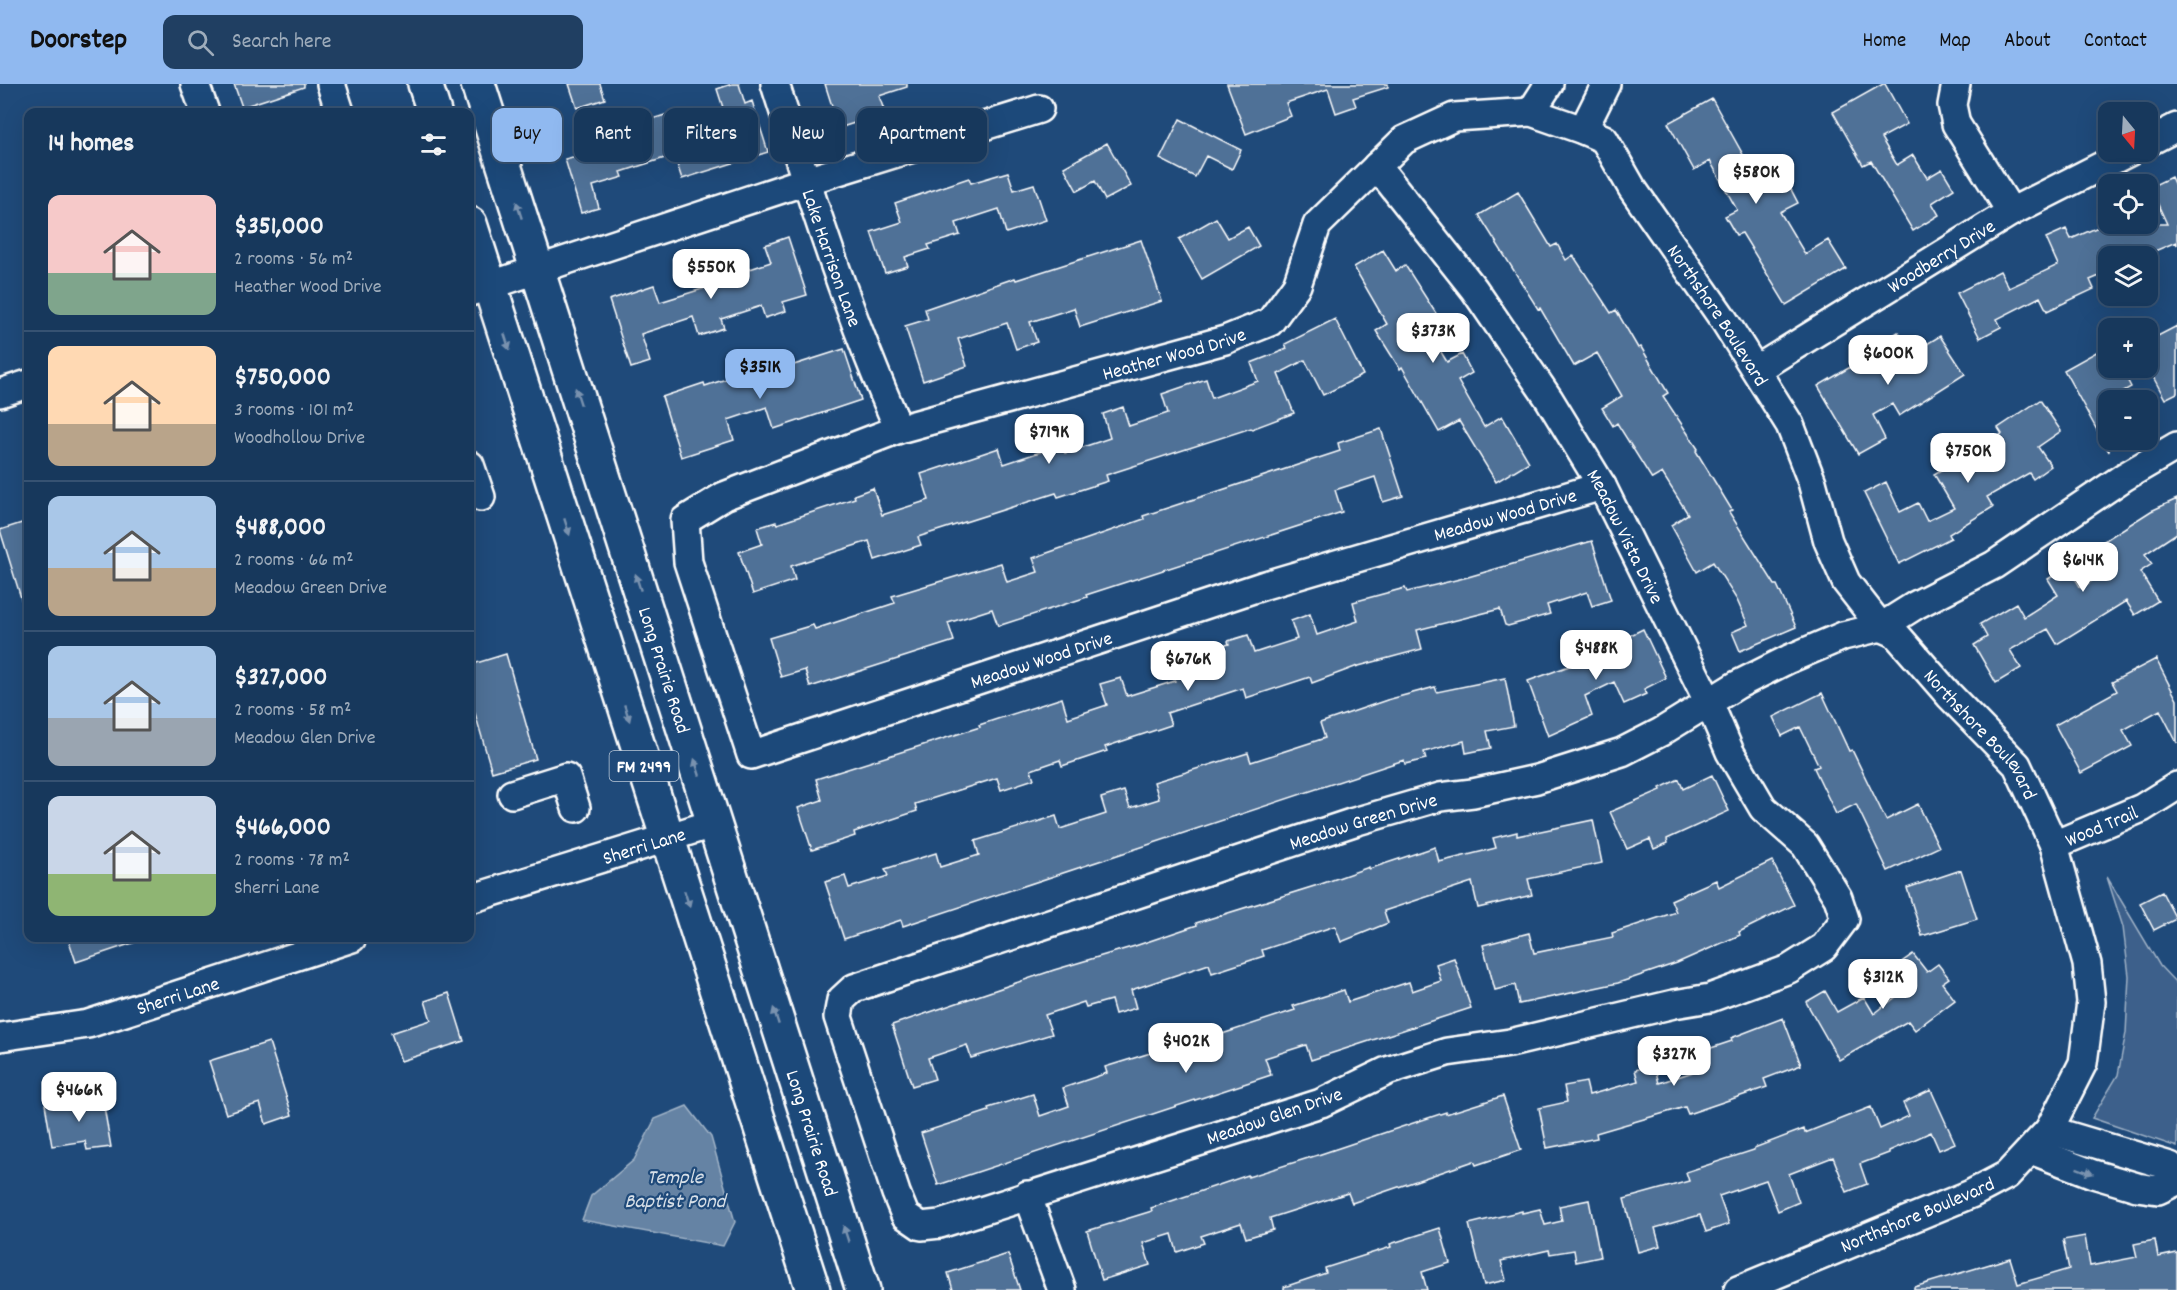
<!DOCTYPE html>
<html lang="en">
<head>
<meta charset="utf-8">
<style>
	:root { --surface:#17385c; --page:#203f62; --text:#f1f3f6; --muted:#9eacbb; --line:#365272; --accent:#90b9f0 }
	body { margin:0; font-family:Dekko,sans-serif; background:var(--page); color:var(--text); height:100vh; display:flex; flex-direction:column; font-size:22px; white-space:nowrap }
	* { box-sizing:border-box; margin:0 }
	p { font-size:20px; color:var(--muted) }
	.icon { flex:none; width:33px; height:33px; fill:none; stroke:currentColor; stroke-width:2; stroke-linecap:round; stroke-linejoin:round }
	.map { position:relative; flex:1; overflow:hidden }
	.details { position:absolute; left:24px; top:24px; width:450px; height:834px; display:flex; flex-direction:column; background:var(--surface); border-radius:12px; box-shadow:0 6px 24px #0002,0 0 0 2px var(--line) }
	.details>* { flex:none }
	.top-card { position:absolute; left:492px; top:24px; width:570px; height:54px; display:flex; gap:12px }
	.needle { width:39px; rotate:162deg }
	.controls { position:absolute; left:2098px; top:18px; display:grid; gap:12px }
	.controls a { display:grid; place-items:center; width:60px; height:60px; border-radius:12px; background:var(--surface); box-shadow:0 6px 24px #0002,0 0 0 2px var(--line); font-size:30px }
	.price { position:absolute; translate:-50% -51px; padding:0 14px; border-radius:12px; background:#fff; color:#222; font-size:20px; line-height:39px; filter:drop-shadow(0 2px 3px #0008) }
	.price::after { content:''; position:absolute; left:50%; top:36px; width:18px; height:14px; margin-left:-9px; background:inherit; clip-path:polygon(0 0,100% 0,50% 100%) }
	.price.active { background:var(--accent); color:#111 }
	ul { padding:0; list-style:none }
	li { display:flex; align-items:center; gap:18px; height:150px; padding:0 24px }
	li+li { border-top:2px solid var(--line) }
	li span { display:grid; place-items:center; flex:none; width:168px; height:120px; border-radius:12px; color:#555 }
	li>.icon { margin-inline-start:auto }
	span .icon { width:72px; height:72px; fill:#fffc; stroke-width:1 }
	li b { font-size:26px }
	h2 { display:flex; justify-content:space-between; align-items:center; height:72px; padding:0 24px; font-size:26px }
	.pill { padding:0 21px; border-radius:12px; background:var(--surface); box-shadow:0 6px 24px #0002,0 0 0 2px var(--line); font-size:21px; line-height:54px }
	.pill.active { background:var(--accent); color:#111 }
	header { display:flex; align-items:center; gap:36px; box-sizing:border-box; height:84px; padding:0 30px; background:var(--accent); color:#111 }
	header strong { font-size:28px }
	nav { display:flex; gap:33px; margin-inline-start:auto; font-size:21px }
	.search { width:420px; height:54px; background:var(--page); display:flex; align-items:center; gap:15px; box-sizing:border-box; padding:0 21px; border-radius:12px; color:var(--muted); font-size:22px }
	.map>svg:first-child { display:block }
	.green { fill:#3c618b; stroke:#9eb0c5; stroke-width:1.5 }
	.water { fill:#6583a4; stroke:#a3b5c8; stroke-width:1.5 }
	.building { fill:#507197; stroke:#fff; stroke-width:1.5 }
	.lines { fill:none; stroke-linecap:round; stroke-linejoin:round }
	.minor-casing { stroke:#fff; stroke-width:32 }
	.major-casing { stroke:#fff; stroke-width:38 }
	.minor { stroke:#1f4a7a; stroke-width:27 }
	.major { stroke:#1f4a7a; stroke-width:33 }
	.oneway { fill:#7992af }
	.labels { text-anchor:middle; stroke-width:4.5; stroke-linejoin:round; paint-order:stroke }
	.shield { fill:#1f4a7a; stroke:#bcc9d7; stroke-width:1.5 }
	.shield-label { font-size:18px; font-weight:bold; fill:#fff }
	.street-label { font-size:20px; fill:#fff; stroke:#1f4a7a }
	.water-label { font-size:21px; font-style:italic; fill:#d8e0e8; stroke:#1f4a7a }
</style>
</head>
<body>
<header>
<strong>Doorstep</strong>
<div class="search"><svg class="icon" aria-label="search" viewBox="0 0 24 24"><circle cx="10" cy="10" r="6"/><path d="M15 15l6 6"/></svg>Search here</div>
<nav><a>Home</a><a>Map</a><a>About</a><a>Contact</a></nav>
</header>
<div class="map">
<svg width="2177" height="1206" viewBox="0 0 2177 1206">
	<rect width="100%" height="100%" fill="#1f4a7a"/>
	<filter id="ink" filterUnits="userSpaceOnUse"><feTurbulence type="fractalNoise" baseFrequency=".0167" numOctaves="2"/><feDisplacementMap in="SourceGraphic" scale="12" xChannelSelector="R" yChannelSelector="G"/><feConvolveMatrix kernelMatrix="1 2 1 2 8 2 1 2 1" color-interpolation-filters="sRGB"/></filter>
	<g filter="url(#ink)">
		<path class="green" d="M2107,793l53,89 17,18v163l-85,-29 26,-43 8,-42 3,-57 -6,-49z"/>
		<path class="water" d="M687,1022l24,31 24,85 -12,24 -141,-26 9,-24 43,-36 21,-41z"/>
		<path class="building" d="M234,0h70v3l-62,20z
			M569,0h31l5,15 -28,9z
			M732,0h7l6,20 7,-3 16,51 -86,27 -8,-24 -53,17 2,5 -30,9 6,22 -18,5 -16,-54 23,-6 -2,-9 48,-14 -1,-5 48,-15 7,22 39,-12 -10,-31z
			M825,0h82v3l-28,9 6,17 -46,15z
			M1227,0h161v3l-35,11 3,8 -20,7 -8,-24 -42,14 5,13 -45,18z
			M1883,0h2l22,40 -26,14 16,27 16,-10 14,23 15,-9 12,20 -22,14 7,12 -26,16 -42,-70 -8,4 -30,-53z
			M1712,15l38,68 11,-6 12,23 12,-6 13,25 -18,9 25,42 23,-14 18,29 -60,36 -44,-72 -6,2 -11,-19 12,-6 -27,-49 -16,9 -26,-47z
			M1180,35l61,31 -9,19 -26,-13 -11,21 -35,-18z
			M1107,59l24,43 -26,14 -10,-19 -18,10 -13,-24z
			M1008,88l6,18 20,-6 12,36 -40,13 -7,-24 -43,14 4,12 -32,10 2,4 -25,8 3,9 -23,7 -14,-41 31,-10 -7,-19 74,-25 2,5z
			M2171,93l6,13v55l-1,-3 -33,14h-34v16l-19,8 4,9 -47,22 -7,-14 -43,22 4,8 -21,11 -23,-45 43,-22 9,17 49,-23 -12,-27 20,-9 5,10 34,-15h62l-17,-37z
			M1518,108l33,55 6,-3 9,16 7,-5 38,58 5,-3 22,38 3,-1 27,46 -5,3 35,53 -2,2 36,59 -3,2 46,73h2l19,42 -56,24 -8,-19 16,-7 -11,-25 -24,-38 -16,10 -26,-47 17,-11 -26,-41 -10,6 -35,-56 -4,3 -11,-18 20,-12 -25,-43 -23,13 -34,-58 -2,1 -59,-94z
			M1216,134l12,20 20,-11 11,19 -57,33 -23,-40z
			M788,153l19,58 -24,7 3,9 -21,7 -4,-12 -40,13 3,9 -25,8 -6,-19 -52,17 9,28 -19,6 -22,-68 45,-15 6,17 55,-17 -6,-20 18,-6 5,16 39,-13 -6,-17z
			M1141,156l21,61 -82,26 -6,-19 -44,14 7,20 -21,7 -9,-26 -49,16 9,27 -44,15 -18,-55 23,-7 -3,-10 90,-31 1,2z
			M1383,166l13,21 9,-6 32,50 -13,9 23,38 15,-8 10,19 -14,8 26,46 18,-11 27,46 -33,20 -37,-61 -20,11 -37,-65 -2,2 -24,-38 11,-7 -33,-57z
			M1335,235l28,56 -40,20 -18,-35 -27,14 16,39 -42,16 -1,-1 -145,47 2,6 -50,16 -2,-4 -138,44 3,8 -46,15 -6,-19 -78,25 4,14 -42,14 -14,-42 23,-8 -5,-16 19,-6 1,2 78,-26 -1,-3 19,-7 9,27 47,-15 -8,-26 78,-26 5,16 39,-13 -5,-15 19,-6 8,23 45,-15 -7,-24 20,-7 6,19 39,-13 -6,-19 44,-15 6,19 46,-17 -7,-18 36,-14 -2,-5z
			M2177,242v67l-12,6 -13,-24 -4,3v-37z
			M1898,248l14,21 28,-17 25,38 -66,42 -7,-12 -19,11 12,24 -27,15 -40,-68 65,-38 -3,-5z
			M2109,261v23h12l10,19 -22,12v53l-45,-82z
			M844,265l17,51 -87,29 -7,-22 -39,13 6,20 -53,17 -19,-60 42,-14 1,3 70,-23 3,7z
			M2040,316l21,31 -23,16 13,19 -18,13 -4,-6 -42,24 6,10 -44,27 2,4 -52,26 -35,-71 22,-11 14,30 18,-9 9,18 27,-13 -20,-34 68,-40 -4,-6z
			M1381,345l22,67 -20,6 -8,-25 -40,13 7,22 -256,83 1,2 -89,29 -6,-17 -44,14 6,18 -144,46 -5,-17 -24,7 -12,-39 44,-13 2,4 80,-26 -3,-7 109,-33 6,19 31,-10 -5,-14 111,-39 -1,-3 197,-65 -2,-8z
			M2177,415v34l-32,21 7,10 -12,8 18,29 -23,14 -9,-14 -69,43 -9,-15 -38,21 11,18 -25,15 -22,-38 13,-8 -7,-13 36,-21 8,14 34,-22 -10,-16 20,-13 13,22 26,-17 -14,-23 58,-37z
			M28,437v90h-3l-25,-81z
			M1592,457l19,59 -19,6 -5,-14 -40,13 3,9 -42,12 -3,-1 -5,-16 -83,21 5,19 -67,18 -43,16 -2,-6 -64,21 -3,-10 -76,25 4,12 -66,22 2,4 -45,15 -2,-6 -29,10 3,9 -33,11 -4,-12 -82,26 2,7 -63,21 1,4 -43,14 -14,-42 24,-8 -6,-21 164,-52 -1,-2 83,-27 6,20 39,-13 -7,-21 21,-6 6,18 48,-15 -6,-18 60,-19 -1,-3 20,-6 6,18 43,-14 -6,-18 19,-7 7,21 41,-14 -5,-19 52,-14 2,4 61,-15z
			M1643,545l23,49 -22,11 2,5 -22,10 -10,-22 -29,14 7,20 -44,20 -20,-55 63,-23 -1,-3z
			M506,570l30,105 -44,13 -22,-76v-31z
			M2156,575l21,41v43l-17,-33 -37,20 9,16 -51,27 -26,-48 62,-34 -5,-9z
			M1505,594l9,48 -27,5 4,17 -25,5 -2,-12 -40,11 2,7 -21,5 -1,-4 -501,166 -2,-6 -57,19 -19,-57 20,-6 4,12 39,-12 -3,-7 51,-16 4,14 39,-12 -4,-14 81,-25 4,13 46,-15 -5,-16 23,-7 6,17 29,-9 -5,-17 94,-29 3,9 74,-24 -5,-15 67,-23 48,-13 2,5z
			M1822,609l27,58 3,-1 34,70 32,-16 21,43 -51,24 -32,-67 -20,10 -22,-46 5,-2 -19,-39 -18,9 -9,-19z
			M1712,691l17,36 -62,28 1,4 -14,6 -4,-10 -23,10 -17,-37 51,-22 -1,-2 19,-9 4,10z
			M1593,736l9,43 -74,16 4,16 -54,13 -6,-26 -88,29 4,12 -47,19 -6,-16 -73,24 2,6 -52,17 -3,-9 -78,26 5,18 -21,6 -4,-14 -25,7 -2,-5 -39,13 7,19 -81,24 -4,-13 -39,13 7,21 -23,7 -20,-61 162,-55 81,-24 62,-21 -1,-2 125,-39 48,-17v2l66,-22 4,15 57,-14 -3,-10 24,-6v4z
			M1772,777l22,44 -55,27 1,3 -63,28 -59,20 -99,21 -4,-19 -20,5 -12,-45 46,-12 5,20 79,-16 -1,-4 64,-21 -5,-12 45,-20 3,7z
			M1961,786l16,49 -55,17 -15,-48z
			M2162,808l14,27 -22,11 -14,-27z
			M68,854h74v2l-66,22z
			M1913,870l14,18 11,-8 11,14 -7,5 13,17 -40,30 -7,-9 -69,39 -33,-58 19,-11 12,21 27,-15 10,17 37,-29 -15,-19z
			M1454,874l17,50 -160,52 -5,-15 -41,13 6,17 -333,110 -17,-52 68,-22 -1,-3 45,-14 7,22 29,-10 -6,-18 44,-15 -2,-6 107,-33 1,3 82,-27 -2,-4 51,-16 4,12 61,-20 3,9 29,-10 -5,-17z
			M449,909l15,48 -63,20 -10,-28 40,-13 -6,-19z
			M1783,934l18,47 -37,14 3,8 -79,27 -3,-7 -89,26 1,5 -50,10 -8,-40 28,-6 -3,-16 22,-4 3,13 49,-14 -3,-11 19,-5 5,18 43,-14 -6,-16 36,-12 -1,-3z
			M269,958l23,73 -26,9 -6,-21 -34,11 -17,-53z
			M1931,1006l24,53 -16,7 -8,-18 -42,19v2l-29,11 7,20 -20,8 -14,-35 -44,17 10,28 -21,9 -12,-31 -47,16 10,28 -23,8 -6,-17 -45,13 5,18 -22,6 -14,-53 65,-18 -3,-9 68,-22v-2l50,-19 1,4 66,-26 9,22 29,-13 -6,-13z
			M102,1011l9,52 -24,3 -2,-9 -33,5 -7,-42z
			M1503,1012l18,54 -45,15 -2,-4 -122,42 -4,-10 -78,25 3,12 -27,8 -5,-15 -40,13 3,7 -27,9 -5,-18 -29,9 7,22 -48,15 -15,-49 65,-20 -1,-3 97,-33v2l73,-23 125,-42v2z
			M1589,1116l11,57 -24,5 -2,-12 -24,4 -1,-4 -48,11 5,19 -22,5 -15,-61 53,-13v2l18,-4 5,16 17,-4 -3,-15z
			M1440,1144l10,35 -28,9 5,18h-143v-3l42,-14 -1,-5 66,-21 -1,-3z
			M2085,1152l5,30 47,-9 -3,-13 21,-4 3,17 19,-4v37h-263v-3l96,-29 8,26 51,-15 -6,-29z
			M1008,1170l12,36h-67l-5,-17z"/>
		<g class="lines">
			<g class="minor-casing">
				<g id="minor">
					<path d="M195,0l10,28"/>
					<path d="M331,0l9,28"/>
					<path id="s1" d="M775,0c37,116 74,233 124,345"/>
					<path d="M1956,0l-4,21 4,19 55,88"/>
					<path d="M1531,28l18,-28"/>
					<path d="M1583,46l23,-46"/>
					<path d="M2148,58l29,-15"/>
					<path id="s2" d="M1377,82l97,123 75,110 53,87 107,217 21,49 33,56 42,37 33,53 7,21 -21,28 -35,22 -79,29 -36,6 -164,39 -63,9 -60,19 -66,32 -381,121 -19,2 -16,-11 -9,-22 -58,-176 3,-17 13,-12 500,-166 86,-25 33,-4 64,-14 85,-27 39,-20 76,-47 52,-26 54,-23 38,-9 35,-22 78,-40 130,-88 53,-31"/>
					<path d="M470,208l336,-111 233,-72"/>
					<path id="s3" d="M1757,285l254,-157 118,-60"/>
					<path d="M0,309l28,-9"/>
					<path d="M470,381l11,32"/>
					<path id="s4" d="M1602,402l-337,99 -514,170 -63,-193 -3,-42 39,-24 175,-67 326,-89 45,-18 27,-37 20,-60 87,-85 50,-23 77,-5 52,18 21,9 28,49 92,132 66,105 22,57 16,59 18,41 35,45 14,6 54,62 68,70 37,80 33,119 4,38 -8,61 -34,67 -42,45 -36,19 -233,96"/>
					<path d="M512,710l54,-17 10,31"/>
					<path id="s5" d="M2054,761l88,-37 35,-22"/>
					<path id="s6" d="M470,815l245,-76"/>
					<path id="s7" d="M0,953l88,-13 264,-86"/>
					<path d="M2049,1046l121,36 7,14"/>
					<path d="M2031,1066l62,24 44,13 21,3 19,-9"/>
					<path d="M1027,1111l35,95"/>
				</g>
			</g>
			<g class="major-casing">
				<g id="major">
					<path d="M425,0l9,28"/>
					<path id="s8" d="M478,0l385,1206"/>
					<path d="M470,140l343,1066"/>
				</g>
			</g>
			<use href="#minor" class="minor"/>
			<use href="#major" class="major"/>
		</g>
		<defs><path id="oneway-solid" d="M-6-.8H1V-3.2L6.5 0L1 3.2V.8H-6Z" transform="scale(1.5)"/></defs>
		<g class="oneway">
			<use href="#oneway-solid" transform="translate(519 126) rotate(-108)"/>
			<use href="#oneway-solid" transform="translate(507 258) rotate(72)"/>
			<use href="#oneway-solid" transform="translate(578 312) rotate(-108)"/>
			<use href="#oneway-solid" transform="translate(567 443) rotate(72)"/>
			<use href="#oneway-solid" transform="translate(638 498) rotate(-108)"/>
			<use href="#oneway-solid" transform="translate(627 629) rotate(72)"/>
			<use href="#oneway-solid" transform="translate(697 683) rotate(-108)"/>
			<use href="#oneway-solid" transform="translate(687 815) rotate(72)"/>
			<use href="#oneway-solid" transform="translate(776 932) rotate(-108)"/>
			<use href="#oneway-solid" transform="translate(2085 1087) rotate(20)"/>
			<use href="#oneway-solid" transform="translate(846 1150) rotate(-108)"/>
		</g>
	</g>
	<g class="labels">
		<rect class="shield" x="609.5" y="667" width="69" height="30" rx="4.5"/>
		<g class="shield-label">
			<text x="644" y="688">FM 2499</text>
		</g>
		<g class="street-label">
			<text dy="7" stroke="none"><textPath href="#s3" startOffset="216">Woodberry Drive</textPath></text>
			<text dy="7" stroke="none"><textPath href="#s1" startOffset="183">Lake Harrison Lane</textPath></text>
			<text dy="7" stroke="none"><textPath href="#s4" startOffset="2408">Northshore Boulevard</textPath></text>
			<text dy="7" stroke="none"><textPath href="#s4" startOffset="1656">Heather Wood Drive</textPath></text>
			<text transform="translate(1505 430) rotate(-16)" y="7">Meadow Wood Drive</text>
			<text dy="7" stroke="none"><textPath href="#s2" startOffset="447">Meadow Vista Drive</textPath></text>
			<text transform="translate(1041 575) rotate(-18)" y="7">Meadow Wood Drive</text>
			<text dy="7" stroke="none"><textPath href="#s8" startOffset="615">Long Prairie Road</textPath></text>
			<text dy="7" stroke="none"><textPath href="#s4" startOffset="2912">Northshore Boulevard</textPath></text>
			<text dy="7" stroke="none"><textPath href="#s2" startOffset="2676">Meadow Green Drive</textPath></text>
			<text dy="7" stroke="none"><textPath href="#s5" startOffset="51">Wood Trail</textPath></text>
			<text dy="7" stroke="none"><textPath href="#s6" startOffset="182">Sherri Lane</textPath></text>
			<text dy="7" stroke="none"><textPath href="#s7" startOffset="183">Sherri Lane</textPath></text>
			<text transform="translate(1274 1031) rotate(-19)" y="7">Meadow Glen Drive</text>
			<text dy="7" stroke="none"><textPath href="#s8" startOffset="1101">Long Prairie Road</textPath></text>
			<text transform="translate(1917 1130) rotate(-23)" y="7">Northshore Boulevard</text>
		</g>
		<g class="water-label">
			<text x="675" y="1099">Temple<tspan x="675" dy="24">Baptist Pond</tspan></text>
		</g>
	</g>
</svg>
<div class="controls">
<a><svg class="needle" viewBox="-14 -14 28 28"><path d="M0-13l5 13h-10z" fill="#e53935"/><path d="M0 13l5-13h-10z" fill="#9eacbb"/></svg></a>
<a><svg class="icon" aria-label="locate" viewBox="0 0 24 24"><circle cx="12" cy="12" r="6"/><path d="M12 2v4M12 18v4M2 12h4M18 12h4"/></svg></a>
<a><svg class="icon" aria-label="layers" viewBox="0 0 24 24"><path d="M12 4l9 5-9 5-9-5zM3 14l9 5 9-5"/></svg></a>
<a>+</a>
<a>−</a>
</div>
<b class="price" style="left:1756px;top:121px">$580K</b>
<b class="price" style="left:711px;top:216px">$550K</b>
<b class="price" style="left:1433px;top:280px">$373K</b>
<b class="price" style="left:1888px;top:302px">$600K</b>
<b class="price active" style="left:760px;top:316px">$351K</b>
<b class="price" style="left:1049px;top:381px">$719K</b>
<b class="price" style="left:1968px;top:400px">$750K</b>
<b class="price" style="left:2083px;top:509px">$614K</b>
<b class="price" style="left:1596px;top:597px">$488K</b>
<b class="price" style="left:1188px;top:608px">$676K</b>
<b class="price" style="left:1883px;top:926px">$312K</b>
<b class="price" style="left:1186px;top:990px">$402K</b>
<b class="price" style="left:1674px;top:1003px">$327K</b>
<b class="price" style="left:79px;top:1039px">$466K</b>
<div class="top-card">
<a class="pill active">Buy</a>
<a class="pill">Rent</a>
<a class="pill">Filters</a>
<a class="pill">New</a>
<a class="pill">Apartment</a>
</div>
<section class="details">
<h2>14 homes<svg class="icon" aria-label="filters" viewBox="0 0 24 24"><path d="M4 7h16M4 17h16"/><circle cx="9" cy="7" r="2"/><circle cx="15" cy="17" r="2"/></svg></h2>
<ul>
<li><span style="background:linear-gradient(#f6c9c9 65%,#7fa58c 0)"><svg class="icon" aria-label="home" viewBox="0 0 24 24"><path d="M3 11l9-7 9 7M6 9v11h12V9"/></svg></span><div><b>$351,000</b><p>2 rooms · 56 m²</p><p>Heather Wood Drive</p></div></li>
<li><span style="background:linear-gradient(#ffd9b3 65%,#b9a48a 0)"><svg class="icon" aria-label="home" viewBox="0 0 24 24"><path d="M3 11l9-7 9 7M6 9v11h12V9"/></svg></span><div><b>$750,000</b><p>3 rooms · 101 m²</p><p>Woodhollow Drive</p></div></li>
<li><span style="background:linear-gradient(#a9c7e8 60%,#b9a48a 0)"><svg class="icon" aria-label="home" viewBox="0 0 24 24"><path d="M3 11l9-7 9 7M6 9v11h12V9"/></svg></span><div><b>$488,000</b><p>2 rooms · 66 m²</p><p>Meadow Green Drive</p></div></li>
<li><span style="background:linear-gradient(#a9c7e8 60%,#9aa5b1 0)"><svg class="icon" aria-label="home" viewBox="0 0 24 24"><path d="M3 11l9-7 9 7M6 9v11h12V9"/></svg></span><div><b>$327,000</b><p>2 rooms · 58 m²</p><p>Meadow Glen Drive</p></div></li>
<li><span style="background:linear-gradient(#c9d6e8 65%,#8fb573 0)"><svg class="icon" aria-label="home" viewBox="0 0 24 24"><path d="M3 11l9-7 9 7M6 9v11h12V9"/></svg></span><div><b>$466,000</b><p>2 rooms · 78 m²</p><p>Sherri Lane</p></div></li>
</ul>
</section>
</div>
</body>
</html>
